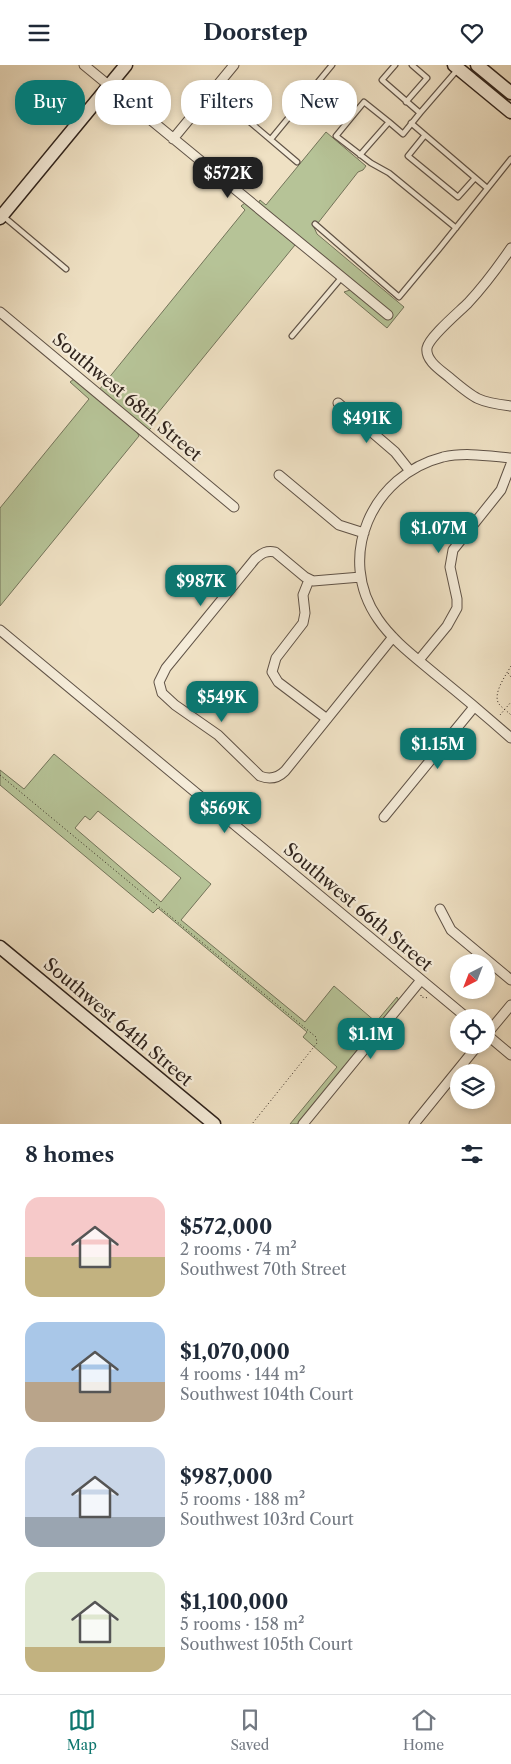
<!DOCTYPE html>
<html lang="en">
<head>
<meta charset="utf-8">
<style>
	:root { --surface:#fff; --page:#f2f2f3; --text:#1f2937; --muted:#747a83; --line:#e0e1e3; --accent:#0f766e }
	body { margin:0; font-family:"Libre Caslon Text",serif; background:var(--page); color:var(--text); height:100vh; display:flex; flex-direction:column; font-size:19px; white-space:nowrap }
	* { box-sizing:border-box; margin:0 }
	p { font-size:16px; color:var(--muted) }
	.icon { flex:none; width:28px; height:28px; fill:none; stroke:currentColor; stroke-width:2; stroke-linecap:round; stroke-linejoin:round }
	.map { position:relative; height:1059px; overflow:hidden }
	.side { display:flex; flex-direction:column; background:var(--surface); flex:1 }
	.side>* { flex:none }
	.banner { position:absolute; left:15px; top:15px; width:481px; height:45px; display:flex; gap:10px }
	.needle { width:32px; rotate:222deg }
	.buttons { position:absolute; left:450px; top:889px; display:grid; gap:10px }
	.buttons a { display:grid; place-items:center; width:45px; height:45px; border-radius:50%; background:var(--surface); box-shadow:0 2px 8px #0003; font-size:25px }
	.price { position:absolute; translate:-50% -42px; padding:0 11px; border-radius:10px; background:var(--accent); color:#fff; font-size:16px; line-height:32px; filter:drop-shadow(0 1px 2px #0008) }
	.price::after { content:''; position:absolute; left:50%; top:30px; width:15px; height:11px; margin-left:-8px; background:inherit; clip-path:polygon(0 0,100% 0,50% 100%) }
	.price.selected { background:#222; color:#fff }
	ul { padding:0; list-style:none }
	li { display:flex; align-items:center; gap:15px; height:125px; padding:0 25px }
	li span { display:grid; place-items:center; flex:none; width:140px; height:100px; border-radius:15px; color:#555 }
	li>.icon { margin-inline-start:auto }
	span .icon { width:60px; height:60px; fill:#fffc; stroke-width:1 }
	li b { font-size:21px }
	h2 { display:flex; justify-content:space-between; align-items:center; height:60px; padding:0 25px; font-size:21px }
	.pill { padding:0 18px; border-radius:20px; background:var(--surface); box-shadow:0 2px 8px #0003; font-size:18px; line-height:45px }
	.pill.selected { background:var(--accent); color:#fff }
	header { display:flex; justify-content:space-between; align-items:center; height:65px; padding:0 25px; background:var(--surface); font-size:22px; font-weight:700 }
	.tab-bar { display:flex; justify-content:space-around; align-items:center; height:70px; border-top:1px solid var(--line); background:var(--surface); font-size:14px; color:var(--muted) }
	.tab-bar a { display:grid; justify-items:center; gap:2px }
	.tab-bar .selected { color:var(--accent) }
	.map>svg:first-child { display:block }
	.green { fill:#b6c397; stroke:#73745a; fill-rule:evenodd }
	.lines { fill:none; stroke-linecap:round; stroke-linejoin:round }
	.lane-casing { stroke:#605347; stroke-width:7 }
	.street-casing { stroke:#605347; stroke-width:11 }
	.secondary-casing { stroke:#30241d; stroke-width:15 }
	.path { stroke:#30241d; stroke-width:1; stroke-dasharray:1 2.5; stroke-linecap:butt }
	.lane { stroke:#f5ecd9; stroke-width:4.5 }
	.street { stroke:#f5ecd9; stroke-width:9 }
	.secondary { stroke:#f5ecd9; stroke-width:12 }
	.labels { text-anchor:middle; stroke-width:4.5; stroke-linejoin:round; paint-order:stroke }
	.street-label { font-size:18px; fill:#30241d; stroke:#f5ecd9 }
</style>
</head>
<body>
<header><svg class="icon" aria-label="menu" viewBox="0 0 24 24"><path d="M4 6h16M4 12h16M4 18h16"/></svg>Doorstep<svg class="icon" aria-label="heart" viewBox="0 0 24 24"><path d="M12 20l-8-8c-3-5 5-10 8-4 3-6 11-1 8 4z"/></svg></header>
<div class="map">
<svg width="511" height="1059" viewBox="0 0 511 1059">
	<rect width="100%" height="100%" fill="#efe1c4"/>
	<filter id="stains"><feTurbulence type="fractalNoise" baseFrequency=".004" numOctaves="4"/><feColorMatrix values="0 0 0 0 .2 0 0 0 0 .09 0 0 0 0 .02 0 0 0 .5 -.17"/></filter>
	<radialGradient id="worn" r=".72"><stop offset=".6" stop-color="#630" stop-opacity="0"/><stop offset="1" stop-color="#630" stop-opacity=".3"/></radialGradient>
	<path class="green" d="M326,67l40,34 -3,4 -5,2 -40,51 -2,-1 -3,3 4,9 87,73 -17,21 -43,-36 6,-2 35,28 -127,-114 2,-4 6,5z
		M245,138l50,42 -146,179 3,3 -4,4 -49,-41 146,-180 -4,-4z
		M74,314l63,53 2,4 -139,170v-98l89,-109 -19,-17z
		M54,689l157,130 -30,36 124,102 29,-36 42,36 21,-25 2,4 -101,123h-8l47,-57 -34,-30 4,-5 -149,-124 -5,5 -153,-128v-15l24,19zM98,746l83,67 -20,24 -86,-74 10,-12 5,4z"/>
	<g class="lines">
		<g class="lane-casing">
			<path id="lane" d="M406,37l21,-24 -15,-13
				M420,48l38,-44
				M244,52l53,45
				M389,57l14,12 17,-21 -38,-33 13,-15
				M411,58l76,65
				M425,70l-17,21 50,41 17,-19
				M271,74l61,-74
				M360,90l29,-33 -25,-20 -28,34 35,27 18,10 67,55
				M3,151l63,53
				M315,159l84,73 40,-48 72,-90
				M292,271l50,-59"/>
		</g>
		<g class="street-casing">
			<path id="street" d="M84,0l304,250
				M173,74l61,-74
				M511,183c-13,19 -27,38 -43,55 -9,9 -39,34 -41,45 -2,13 15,23 23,30 25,21 28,24 61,28
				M0,247l234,195
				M338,338l57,49 15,19
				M511,393c-22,-2 -46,-6 -68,-1 -71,18 -108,100 -65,162 15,22 37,38 57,55 26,21 51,42 76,64
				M279,410l60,50 25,8
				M361,512l-48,4 -8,-4 -30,-25c-8,-2 -13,1 -20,7l-89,109 -7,14 3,11 13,12 43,30 42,41c10,4 18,2 25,-5l108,-134
				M309,515l-6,15 2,18 -2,10 -27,35 -4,14 6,10 49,37
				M0,565l466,387
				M419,595l28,-34 10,-18v-9l-7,-32 3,-17 48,-60 10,-26
				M384,752l90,-110
				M440,844l11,21 60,50
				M486,969l25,21
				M486,970l25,-30
				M303,1059l118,-144
				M414,1059l64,-79"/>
		</g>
		<g class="secondary-casing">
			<path id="secondary" d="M454,0l57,47
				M477,0l34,28
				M0,153l126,-153
				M0,882l214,177"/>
		</g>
		<path class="path" d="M511,601c-5,9 -19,28 -12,38 3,4 8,7 12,11
			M508,608l3,4
			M500,650l11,-13
			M0,710l316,262 1,6 -4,5 -61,76
			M421,930v2l8,1"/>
		<use href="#lane" class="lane"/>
		<use href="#street" class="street"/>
		<use href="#secondary" class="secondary"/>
	</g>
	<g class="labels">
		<g class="street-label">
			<text transform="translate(127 332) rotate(40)" y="6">Southwest 68th Street</text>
			<text transform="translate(358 842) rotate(40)" y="6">Southwest 66th Street</text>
			<text transform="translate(118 957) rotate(40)" y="6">Southwest 64th Street</text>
		</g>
	</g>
	<rect width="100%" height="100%" filter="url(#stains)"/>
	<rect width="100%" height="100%" fill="url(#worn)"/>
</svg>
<div class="buttons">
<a><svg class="needle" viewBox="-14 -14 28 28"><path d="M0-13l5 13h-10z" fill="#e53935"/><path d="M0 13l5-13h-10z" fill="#747a83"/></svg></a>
<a><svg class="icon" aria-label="locate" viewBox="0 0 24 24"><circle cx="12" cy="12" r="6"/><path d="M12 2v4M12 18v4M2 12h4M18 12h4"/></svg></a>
<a><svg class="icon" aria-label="layers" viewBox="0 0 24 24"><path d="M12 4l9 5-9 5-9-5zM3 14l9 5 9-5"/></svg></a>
</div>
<b class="price selected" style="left:228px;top:134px">$572K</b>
<b class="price" style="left:367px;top:379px">$491K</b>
<b class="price" style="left:439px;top:489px">$1.07M</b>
<b class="price" style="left:201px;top:542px">$987K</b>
<b class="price" style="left:222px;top:658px">$549K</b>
<b class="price" style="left:438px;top:705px">$1.15M</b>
<b class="price" style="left:225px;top:769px">$569K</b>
<b class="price" style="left:371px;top:995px">$1.1M</b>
<div class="banner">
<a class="pill selected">Buy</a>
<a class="pill">Rent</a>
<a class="pill">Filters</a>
<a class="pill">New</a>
</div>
</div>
<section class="side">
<h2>8 homes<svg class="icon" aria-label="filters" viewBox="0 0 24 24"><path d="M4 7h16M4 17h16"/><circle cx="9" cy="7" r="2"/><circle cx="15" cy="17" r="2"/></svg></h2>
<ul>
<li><span style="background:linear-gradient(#f6c9c9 60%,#c2b280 0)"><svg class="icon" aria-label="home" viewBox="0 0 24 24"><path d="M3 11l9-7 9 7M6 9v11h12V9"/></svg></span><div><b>$572,000</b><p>2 rooms · 74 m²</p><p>Southwest 70th Street</p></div></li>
<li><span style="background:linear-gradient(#a9c7e8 60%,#b9a48a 0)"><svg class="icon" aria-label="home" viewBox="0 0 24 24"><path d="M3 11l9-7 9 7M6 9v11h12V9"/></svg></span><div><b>$1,070,000</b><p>4 rooms · 144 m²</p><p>Southwest 104th Court</p></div></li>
<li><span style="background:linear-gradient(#c9d6e8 70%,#9aa5b1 0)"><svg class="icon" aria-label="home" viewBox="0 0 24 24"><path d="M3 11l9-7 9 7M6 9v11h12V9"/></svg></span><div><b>$987,000</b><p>5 rooms · 188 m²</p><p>Southwest 103rd Court</p></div></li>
<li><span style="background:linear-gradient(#dfe7d0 75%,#c2b280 0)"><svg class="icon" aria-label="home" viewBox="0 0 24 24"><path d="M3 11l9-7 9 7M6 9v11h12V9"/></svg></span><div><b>$1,100,000</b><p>5 rooms · 158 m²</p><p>Southwest 105th Court</p></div></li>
</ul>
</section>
<nav class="tab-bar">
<a class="selected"><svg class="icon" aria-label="map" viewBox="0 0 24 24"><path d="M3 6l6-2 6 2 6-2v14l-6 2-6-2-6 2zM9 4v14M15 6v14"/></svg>Map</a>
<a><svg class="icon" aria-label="saved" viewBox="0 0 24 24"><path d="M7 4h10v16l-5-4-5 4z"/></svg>Saved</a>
<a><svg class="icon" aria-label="home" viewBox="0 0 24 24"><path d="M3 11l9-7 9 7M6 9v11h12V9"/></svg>Home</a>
</nav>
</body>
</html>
